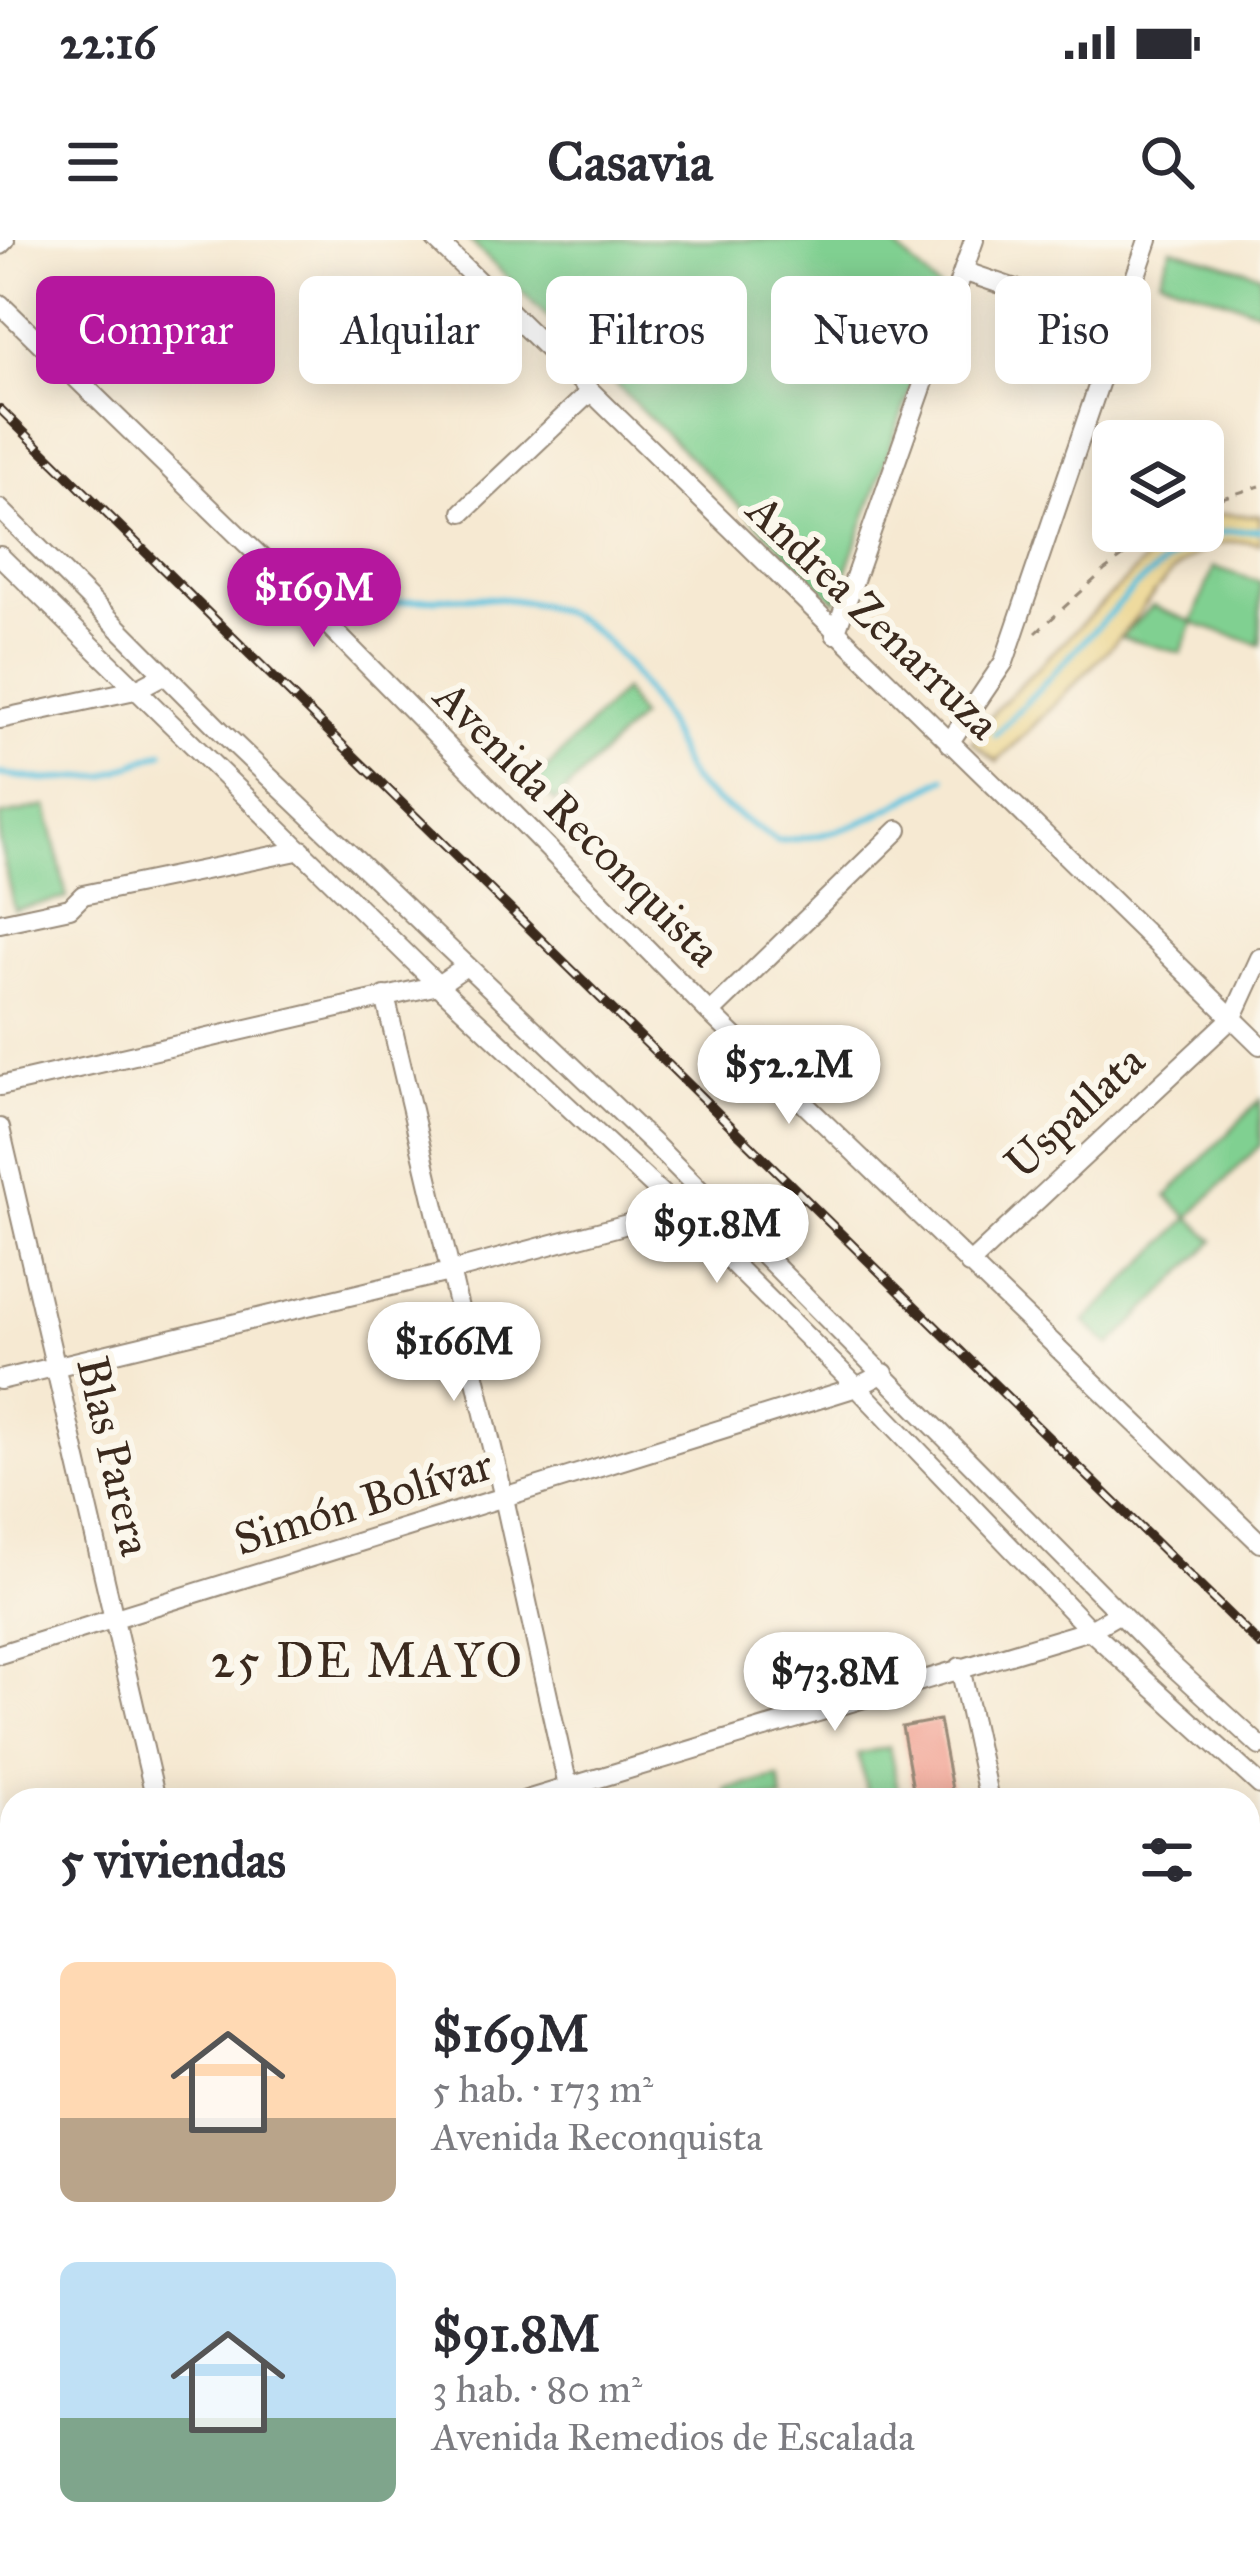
<!DOCTYPE html>
<html lang="es">
<head>
<meta charset="utf-8">
<style>
	:root { --surface:#fff; --page:#f7f7f7; --text:#2b2b33; --muted:#7c7c81; --accent:#b5179e }
	body { margin:0; font-family:"IM FELL Great Primer",serif; background:var(--page); color:var(--text); height:100vh; display:flex; flex-direction:column; font-size:45px; white-space:nowrap }
	* { box-sizing:border-box; margin:0 }
	p { font-size:39px; color:var(--muted) }
	.icon { flex:none; width:66px; height:66px; fill:none; stroke:currentColor; stroke-width:2; stroke-linecap:round; stroke-linejoin:round }
	.map { position:relative; flex:1; overflow:hidden }
	.sheet { position:absolute; left:0px; top:1548px; width:1260px; height:768px; display:flex; flex-direction:column; background:var(--surface); border-radius:36px 36px 0 0; box-shadow:0 6px 30px #0003 }
	.sheet>* { flex:none }
	.banner { position:absolute; left:36px; top:36px; width:1188px; height:108px; display:flex; gap:24px }
	.tools { position:absolute; left:1092px; top:180px; display:grid; gap:24px }
	.tools a { display:grid; place-items:center; width:132px; height:132px; border-radius:18px; background:var(--surface); box-shadow:0 6px 30px #0003; font-size:60px }
	.price { position:absolute; translate:-50% -102px; padding:0 27px; border-radius:42px; background:#fff; color:#222; font-size:39px; line-height:78px; filter:drop-shadow(0 3px 6px #0008) }
	.price::after { content:''; position:absolute; left:50%; top:72px; width:36px; height:27px; margin-left:-18px; background:inherit; clip-path:polygon(0 0,100% 0,50% 100%) }
	.price.active { background:var(--accent); color:#fff }
	ul { padding:0; list-style:none }
	li { display:flex; align-items:center; gap:36px; height:300px; padding:0 60px }
	li span { display:grid; place-items:center; flex:none; width:336px; height:240px; border-radius:18px; color:#555 }
	li>.icon { margin-inline-start:auto }
	span .icon { width:144px; height:144px; fill:#fffc; stroke-width:1 }
	li b { font-size:51px }
	h2 { display:flex; justify-content:space-between; align-items:center; height:144px; padding:0 60px; font-size:51px }
	.chip { padding:0 42px; border-radius:18px; background:var(--surface); box-shadow:0 6px 30px #0003; font-size:42px; line-height:108px }
	.chip.active { background:var(--accent); color:#fff }
	.status { display:flex; justify-content:space-between; align-items:center; height:84px; padding:0 60px; background:var(--surface); direction:ltr }
	.status svg { height:33px; fill:currentColor }
	header { display:flex; justify-content:space-between; align-items:center; height:156px; padding:0 60px; background:var(--surface); font-size:54px; font-weight:700 }
	.map>svg:first-child { display:block }
	.green { fill:#80d091; stroke:#5e7d58; stroke-width:3 }
	.sand { fill:#eeda9e; stroke:#94825e; stroke-width:3 }
	.lines { fill:none; stroke-linecap:round; stroke-linejoin:round }
	.stream { stroke:#61c4df; stroke-width:6 }
	.building { fill:#f2a495 }
	.lane-casing { stroke:#988a78; stroke-width:14 }
	.street-casing { stroke:#988a78; stroke-width:22 }
	.secondary-casing { stroke:#988a78; stroke-width:28 }
	.path { stroke:#988a78; stroke-width:3; stroke-dasharray:9 9; stroke-linecap:butt }
	.lane { stroke:#fff; stroke-width:9 }
	.street { stroke:#fff; stroke-width:18 }
	.secondary { stroke:#f8e8c3; stroke-width:24 }
	.rail-casing { stroke:#3b2a1e; stroke-width:10 }
	.rail { stroke:#fbf7ec; stroke-width:6; stroke-dasharray:18; stroke-linecap:butt }
	.labels { text-anchor:middle; stroke-width:12; stroke-linejoin:round; paint-order:stroke }
	.street-label { font-size:45px; fill:#3b2a1e; stroke:#fbf7ec }
	.neighbourhood-label { font-size:48px; letter-spacing:3px; fill:#3b2a1e; stroke:#fbf7ec }
</style>
</head>
<body>
<div class="status"><b>22:16</b><svg viewBox="0 0 49 12"><path d="M0 12V9h3v3zM5 12V6h3v6zM10 12V3h3v9zM15 12V0h3v12zM26 1h20v11H26zM47 4h2v5h-2z"/></svg></div>
<header><svg class="icon" aria-label="menu" viewBox="0 0 24 24"><path d="M4 6h16M4 12h16M4 18h16"/></svg>Casavia<svg class="icon" aria-label="search" viewBox="0 0 24 24"><circle cx="10" cy="10" r="6"/><path d="M15 15l6 6"/></svg></header>
<div class="map">
<svg width="1260" height="2316" viewBox="0 0 1260 2316">
	<rect width="100%" height="100%" fill="#fbf7ec"/>
	<filter id="ink" filterUnits="userSpaceOnUse"><feTurbulence type="fractalNoise" baseFrequency=".00833" numOctaves="2"/><feDisplacementMap in="SourceGraphic" scale="24" xChannelSelector="R" yChannelSelector="G"/><feConvolveMatrix kernelMatrix="1 2 1 2 8 2 1 2 1" color-interpolation-filters="sRGB"/></filter>
	<filter id="wash" filterUnits="userSpaceOnUse"><feTurbulence type="fractalNoise" baseFrequency=".004" numOctaves="4" result="noise"/><feDisplacementMap in="SourceGraphic" scale="48" xChannelSelector="R" yChannelSelector="G"/><feGaussianBlur stdDeviation="2.7" result="paint"/><feColorMatrix in="noise" values="0 0 0 0 0 0 0 0 0 0 0 0 0 0 0 0 0 1.4 0 .05"/><feComposite in="paint" operator="in"/></filter>
	<g filter="url(#wash)">
		<rect width="100%" height="100%" fill="#f6e9d2"/>
		<path class="green" d="M469,0h420l55,54 -108,307z
			M1171,8l89,26v37l-100,-33z
			M1214,327l46,15v63l-67,-22 -12,30 -61,-16 33,-31 39,16z
			M623,450l16,27 -84,85 -20,-21z
			M47,566l20,92 -53,12 -14,-67v-27z
			M1260,860v45l-70,72 24,24 -104,105 -25,-24 104,-104 -22,-22z
			M889,1507l11,51 -31,2 -11,-46z
			M779,1538l4,22h-55l-2,-11z
			M1257,1855l3,48 -12,3v-49z
			M1260,2201v115h-371l4,-12h355v-101z
			M460,2304h403l-4,12h-453z"/>
		<path class="sand" d="M1221,274l39,2v28c-19,-4 -36,-4 -54,5 -42,20 -61,61 -91,93 -38,41 -78,80 -118,120l-25,-20 25,-34 152,-151 37,-26h17v-8z"/>
		<g class="lines">
			<path class="stream" d="M374,366c58,-10 138,-16 193,8 43,19 75,70 98,109 10,17 15,43 28,58 19,21 60,43 84,60 74,-5 106,-29 168,-63
				M995,495l141,-149 61,-48 33,-7 30,-1
				M0,534l44,6 62,-4 57,-24
				M1248,2300l12,-7
				M741,2304l32,12
				M616,2316c41,-7 63,0 104,-12
				M1221,2316l20,-12"/>
		</g>
		<g id="blocks">
			<path class="building" d="M939,1480l15,80h-39l-13,-73z"/>
		</g>
	</g>
	<g filter="url(#ink)">
		<use href="#blocks" fill-opacity="0" stroke="#988a78" stroke-width="3"/>
		<g class="lines">
			<g class="lane-casing">
				<path id="lane" d="M868,2316l6,-12"/>
			</g>
			<g class="street-casing">
				<path id="street" d="M436,0l824,805
					M0,5l5,-5
					M963,31l155,53
					M0,64l281,273 429,436 550,530
					M0,269l225,226 431,411 508,512 96,88
					M463,272l127,-120
					M0,316l438,429 242,226 177,176 233,243 170,155
					M835,394l139,-394
					M0,479l135,-29 30,-16
					M949,503l55,-81 144,-422
					M0,683l70,-15 13,-13 219,-45
					M385,756l119,502 67,302
					M710,773l188,-183
					M0,846l438,-101 28,-19
					M0,888l156,672
					M969,1024l264,-247 27,-59
					M0,1140l449,-108 238,-64
					M0,1414l857,-267 27,-14
					M960,1427l29,133
					M526,1560l564,-170 30,-17
					M0,1719l12,-4
					M1248,2099l12,-3
					M113,2304l3,12
					M303,2316l53,-12"/>
			</g>
			<g class="secondary-casing">
				<path id="secondary" d="M1248,1772l12,-2
					M0,2062l12,-2"/>
			</g>
			<path class="path" d="M1203,264l57,-18
				M1036,393l69,-63 53,-39"/>
			<use href="#lane" class="lane"/>
			<use href="#street" class="street"/>
			<use href="#secondary" class="secondary"/>
			<g class="rail-casing">
				<path id="rail" d="M0,169l1260,1236"/>
			</g>
			<use href="#rail" class="rail"/>
		</g>
	</g>
	<g class="labels">
		<g class="street-label">
			<text transform="translate(874 376) rotate(44)" y="16">Andrea Zenarruza</text>
			<text transform="translate(578 583) rotate(45)" y="16">Avenida Reconquista</text>
			<text transform="translate(1074 871) rotate(-43)" y="16">Uspallata</text>
			<text transform="translate(115 1216) rotate(77)" y="16">Blas Parera</text>
			<text transform="translate(363 1261) rotate(-17)" y="16">Simón Bolívar</text>
		</g>
		<g class="neighbourhood-label">
			<text x="368" y="1437">25 DE MAYO</text>
		</g>
	</g>
</svg>
<div class="tools">
<a><svg class="icon" aria-label="layers" viewBox="0 0 24 24"><path d="M12 4l9 5-9 5-9-5zM3 14l9 5 9-5"/></svg></a>
</div>
<b class="price active" style="left:314px;top:410px">$169M</b>
<b class="price" style="left:789px;top:887px">$52.2M</b>
<b class="price" style="left:717px;top:1046px">$91.8M</b>
<b class="price" style="left:454px;top:1164px">$166M</b>
<b class="price" style="left:835px;top:1494px">$73.8M</b>
<div class="banner">
<a class="chip active">Comprar</a>
<a class="chip">Alquilar</a>
<a class="chip">Filtros</a>
<a class="chip">Nuevo</a>
<a class="chip">Piso</a>
</div>
<section class="sheet">
<h2>5 viviendas<svg class="icon" aria-label="filters" viewBox="0 0 24 24"><path d="M4 7h16M4 17h16"/><circle cx="9" cy="7" r="2"/><circle cx="15" cy="17" r="2"/></svg></h2>
<ul>
<li><span style="background:linear-gradient(#ffd9b3 65%,#b9a48a 0)"><svg class="icon" aria-label="home" viewBox="0 0 24 24"><path d="M3 11l9-7 9 7M6 9v11h12V9"/></svg></span><div><b>$169M</b><p>5 hab. · 173 m²</p><p>Avenida Reconquista</p></div></li>
<li><span style="background:linear-gradient(#bfe0f5 65%,#7fa58c 0)"><svg class="icon" aria-label="home" viewBox="0 0 24 24"><path d="M3 11l9-7 9 7M6 9v11h12V9"/></svg></span><div><b>$91.8M</b><p>3 hab. · 80 m²</p><p>Avenida Remedios de Escalada</p></div></li>
</ul>
</section>
</div>
</body>
</html>
